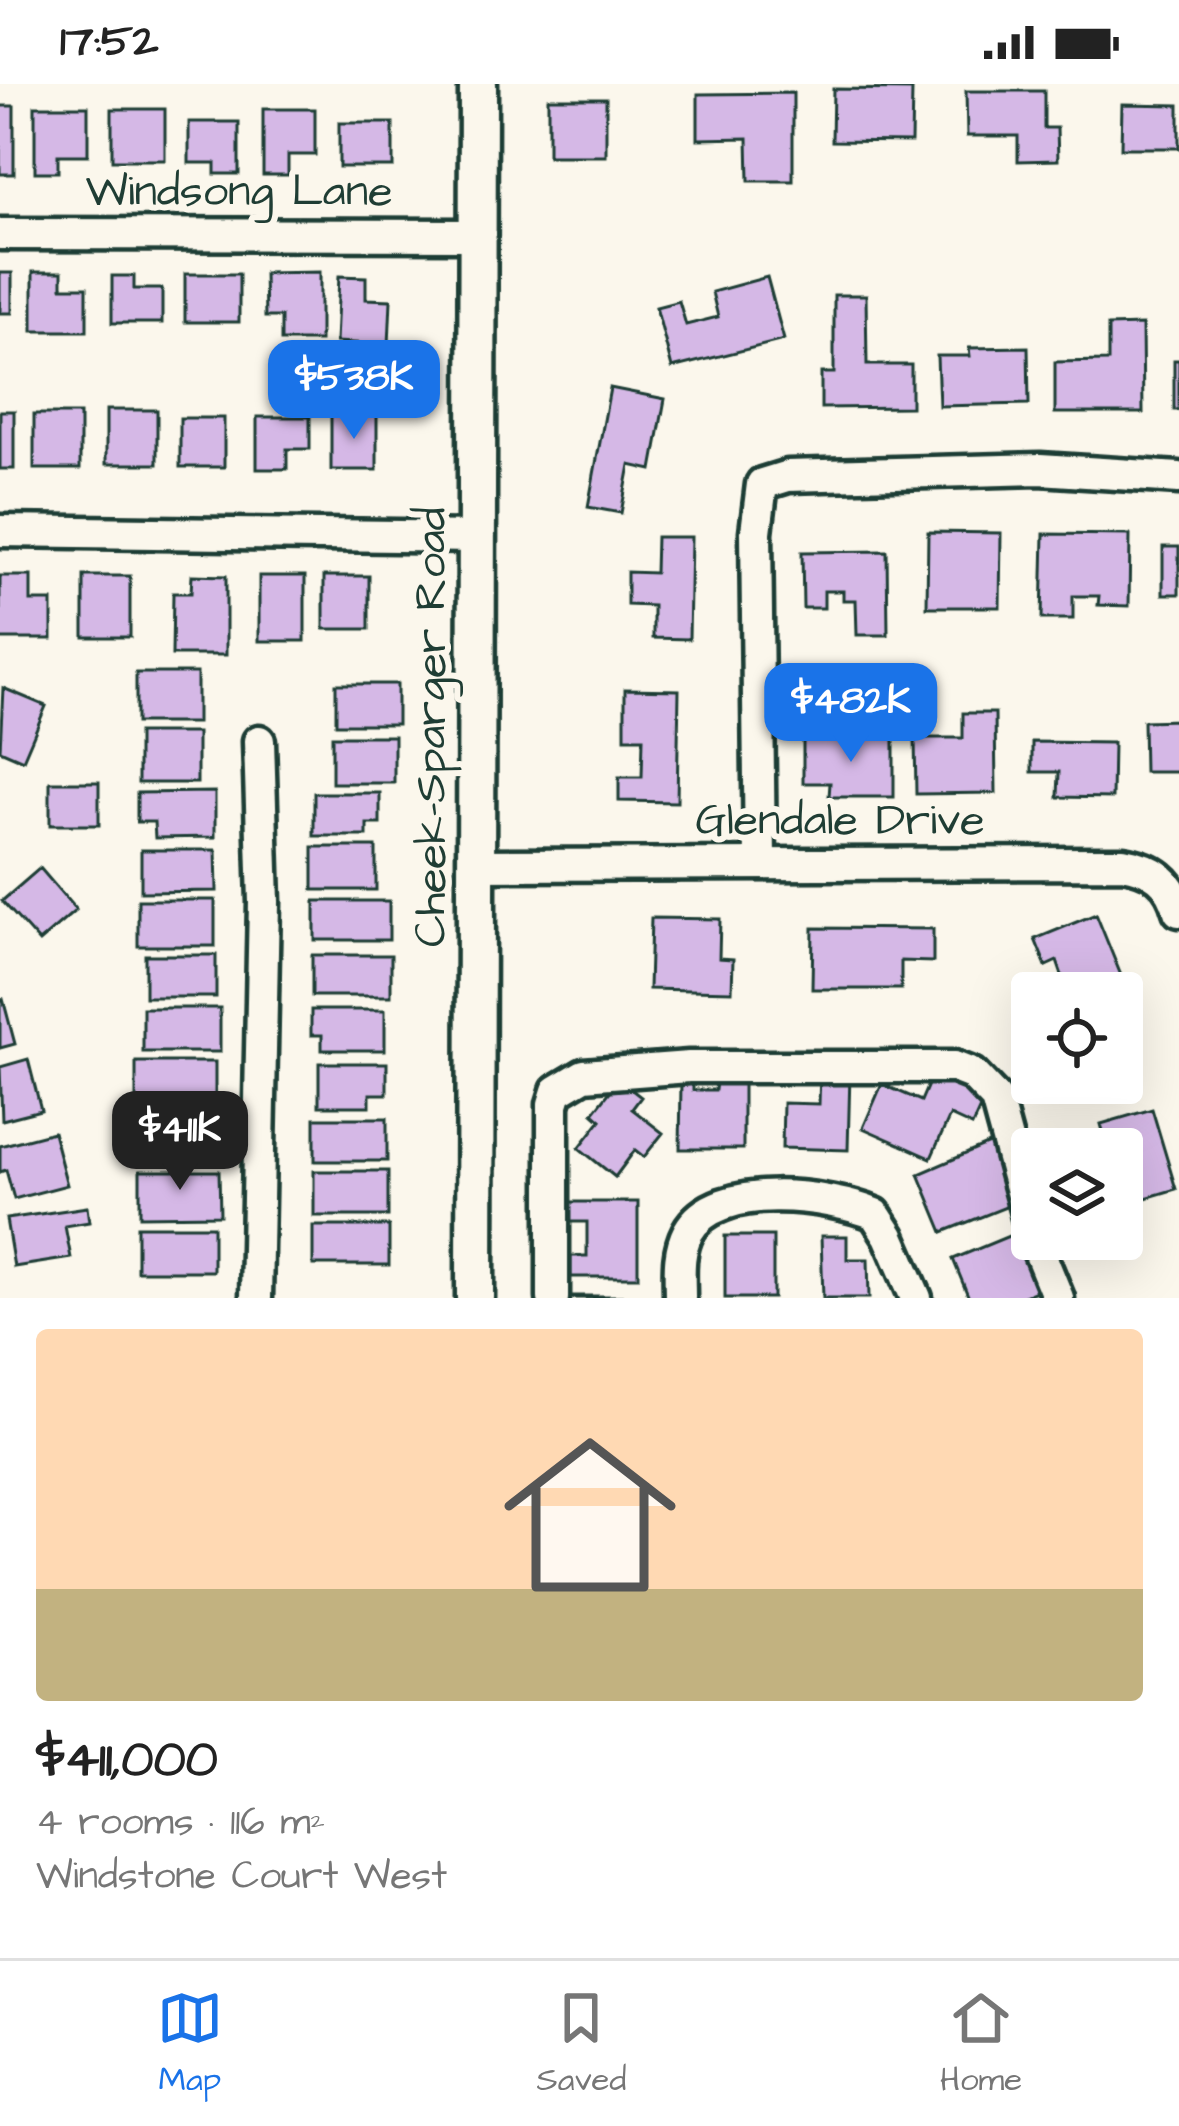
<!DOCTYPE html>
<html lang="en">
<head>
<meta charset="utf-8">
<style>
	:root { --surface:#fff; --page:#f2f2f2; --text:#222; --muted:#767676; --line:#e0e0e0; --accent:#1a73e8 }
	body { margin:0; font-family:"Architects Daughter",sans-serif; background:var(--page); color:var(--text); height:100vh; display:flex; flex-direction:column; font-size:45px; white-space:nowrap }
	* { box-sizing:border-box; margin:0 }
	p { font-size:39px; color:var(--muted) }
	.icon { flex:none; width:66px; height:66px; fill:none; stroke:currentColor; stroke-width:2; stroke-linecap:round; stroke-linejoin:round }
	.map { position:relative; height:1214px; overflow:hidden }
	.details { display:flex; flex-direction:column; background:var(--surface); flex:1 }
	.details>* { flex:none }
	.fabs { position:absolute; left:1011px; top:888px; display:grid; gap:24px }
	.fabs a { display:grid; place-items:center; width:132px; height:132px; border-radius:12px; background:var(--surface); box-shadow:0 12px 48px #0002; font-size:60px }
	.price { position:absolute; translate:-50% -102px; padding:0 27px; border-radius:24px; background:var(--accent); color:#fff; font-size:39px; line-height:78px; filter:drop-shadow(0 3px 6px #0008) }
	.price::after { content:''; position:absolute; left:50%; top:72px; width:36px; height:27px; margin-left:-18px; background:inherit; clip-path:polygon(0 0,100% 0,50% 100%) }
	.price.on { background:#222; color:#fff }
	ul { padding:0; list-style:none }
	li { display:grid; align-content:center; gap:24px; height:636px; padding:0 36px }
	li span { display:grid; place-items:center; height:372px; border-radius:12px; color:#555 }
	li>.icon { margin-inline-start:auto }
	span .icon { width:216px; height:216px; fill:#fffc; stroke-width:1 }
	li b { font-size:51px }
	.status { display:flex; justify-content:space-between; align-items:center; height:84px; padding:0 60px; background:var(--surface); direction:ltr }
	.status svg { height:33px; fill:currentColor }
	.dock { display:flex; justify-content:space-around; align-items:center; height:168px; border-top:3px solid var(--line); background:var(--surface); font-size:33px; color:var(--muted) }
	.dock a { display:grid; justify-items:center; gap:6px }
	.dock .on { color:var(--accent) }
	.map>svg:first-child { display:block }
	.building { fill:#d5b8e6; stroke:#1f3d34; stroke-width:3 }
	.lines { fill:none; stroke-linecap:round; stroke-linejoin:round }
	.minor-casing { stroke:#1f3d34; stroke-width:39 }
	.major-casing { stroke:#1f3d34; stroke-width:45 }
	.minor { stroke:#fbf7ec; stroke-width:30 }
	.major { stroke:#fbf7ec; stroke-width:36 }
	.labels { text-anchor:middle; stroke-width:12; stroke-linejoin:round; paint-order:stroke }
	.street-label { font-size:45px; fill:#1f3d34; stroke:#fbf7ec }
</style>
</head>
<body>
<div class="status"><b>17:52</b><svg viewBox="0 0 49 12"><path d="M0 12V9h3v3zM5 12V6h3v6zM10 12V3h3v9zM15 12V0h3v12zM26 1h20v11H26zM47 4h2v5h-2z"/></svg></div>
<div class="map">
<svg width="1179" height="1214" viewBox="0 0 1179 1214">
	<rect width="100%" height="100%" fill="#fbf7ec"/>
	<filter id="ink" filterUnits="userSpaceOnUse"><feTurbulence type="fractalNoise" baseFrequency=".00833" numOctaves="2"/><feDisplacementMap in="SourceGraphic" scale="24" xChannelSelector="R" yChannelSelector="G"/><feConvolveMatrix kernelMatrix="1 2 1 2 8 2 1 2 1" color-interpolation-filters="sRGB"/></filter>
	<g filter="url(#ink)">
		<path class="building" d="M833,5l79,1 -1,52 -79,-1z
			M966,7h78v37h13l1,32 -40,1v-25h-51z
			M793,9v88h-44l-1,-43 -50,1v-45z
			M548,14h58v58h-58z
			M1122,20l57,1v43h-58z
			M0,22h14v68h-14z
			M35,22h53v49h-30v17h-23z
			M112,25h53v51h-53z
			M263,25h52v46h-27v20h-25z
			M189,38h50v52h-24v-11h-26z
			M339,39h54v44h-54z
			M33,188h29v15h25v44h-54z
			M320,188v69h-39v-24h-16l-1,-44z
			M0,189h12v40h-12z
			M185,190h54v48h-54z
			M112,192h22v13h28v34h-50z
			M339,192l27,1v22l25,1 -2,45 -53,-3z
			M767,193l17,63 -112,28 -16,-61 23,-6 7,24 32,-8 -6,-25z
			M834,211h32l1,70h44v42l-90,1v-35h13z
			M1142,241l1,88h-88v-51l53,-1v-35z
			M1028,263l1,57 -90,2 -2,-50h33l-1,-8z
			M1174,276h5v50h-5z
			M610,304l55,11 -13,71 -22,-5 -9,48 -33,-6z
			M106,326h51v54h-51z
			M0,327h14v58h-14z
			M331,329l46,1v56h-46z
			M34,330h46v55h-46z
			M257,333h53v32h-23v20h-30z
			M180,334h44v49h-44z
			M928,448l73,1 -1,74h-73z
			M1044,450l86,1 -1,71 -31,-1 1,-9h-26v23h-31z
			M656,453h35l-2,102 -36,-1v-32l-26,-1v-33l28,1z
			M1163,463h16v47h-16z
			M887,467l1,84h-31l-1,-35h-13v-9h-19v17h-21l-1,-56z
			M192,491l34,1v79h-54l1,-62h18z
			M0,492h31v25h21v38h-52z
			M84,492h46v61h-46z
			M259,492h46v65h-46z
			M324,492h45v53h-45z
			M136,589h61v50h-61z
			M336,600h61v40h-61z
			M3,604l43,18 -23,54 -23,-10z
			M625,605l54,1 -2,112 -58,-1v-24h23l1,-39h-18z
			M963,629h32l1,80 -80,1 -1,-56h48z
			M1179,636v52h-35l-1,-51z
			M138,649h59v50h-59z
			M332,652h62v47h-62z
			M803,652h91v61h-65l1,-14h-27z
			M1032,658l81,1 -1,55 -54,-1 1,-25h-27z
			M50,698h49v43h-49z
			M215,708v45l-60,1 -1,-16h-17v-29z
			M314,709h66v31h-13v12h-53z
			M313,763h63v43h-63z
			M141,766h75l1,41 -76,1z
			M40,784l36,42 -37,32 -37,-41z
			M138,816h77v46h-77z
			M315,817h74v39h-74z
			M1096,830l37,91 -11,5v-17h-70l14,-6 -9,-26 -11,5 -11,-27z
			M651,834l69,1 -1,39 14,1 -1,32 -83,-2z
			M813,844l120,1v33l-32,-1v28h-89z
			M145,871h71v42h-71z
			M312,871h79v41h-79z
			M3,915l12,45 -15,4v-48z
			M143,924h77v44h-77z
			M311,926h74v40h-63v-15h-11z
			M28,975l13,51 -39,10 -2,-53z
			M136,978h79v40h-79z
			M319,979h68v31h-17v12h-51z
			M820,988l30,1 -2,77 -66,-2 1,-45 36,1z
			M933,989l52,24 -13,29 -22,-10 -19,42 -68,-30 19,-44 39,17z
			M619,996l22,17 -9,12 31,24 -19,24 -9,-7 -20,27 -36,-29 22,-28 -8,-7z
			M716,998l27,1v66h-63l1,-66h12v7h22z
			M1152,1025l24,80 -54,16v-56h-14l-7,-25z
			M140,1033h73v42h-73z
			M315,1034h72v43h-72z
			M53,1048l14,53 -53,14 -8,-29 -6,2v-26z
			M991,1059l25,60 -73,29 -24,-58z
			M140,1087h79l1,44 -80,1z
			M314,1087h74v45h-74z
			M566,1118h72v75h-67v-21h16v-34h-21z
			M87,1123l2,15 -24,4 6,32 -57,9 -8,-48z
			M137,1142h76v45h-76z
			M313,1142h76v39h-76z
			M1016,1149l23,57 -19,8h-51l-16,-39z
			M725,1152h48v62h-48z
			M821,1152h26v23h21l1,39h-46z
			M567,1212h68v2h-68z"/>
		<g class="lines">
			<g class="minor-casing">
				<path id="minor" d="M0,150l478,1
					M0,447l478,6
					M760,777l-4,-329 6,-48 26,-8 252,-7 139,9
					M477,781l646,-2c30,5 48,17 56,48
					M1034,1155l24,59
					M256,1214l8,-396 -5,-161
					M553,1214v-194l4,-13 27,-16 105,-8h265l18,7 24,25 36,133
					M680,1214c0,-22 -3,-45 8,-66 28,-52 141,-37 187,-18l14,22 27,62"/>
			</g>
			<g class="major-casing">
				<path id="major" d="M475,1214l3,-1214"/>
			</g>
			<use href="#minor" class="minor"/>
			<use href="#major" class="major"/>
		</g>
	</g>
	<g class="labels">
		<g class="street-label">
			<text x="239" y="121">Windsong Lane</text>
			<text transform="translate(429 643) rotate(-90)" y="16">Cheek-Sparger Road</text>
			<text x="840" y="750">Glendale Drive</text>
		</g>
	</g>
</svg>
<div class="fabs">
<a><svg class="icon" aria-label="locate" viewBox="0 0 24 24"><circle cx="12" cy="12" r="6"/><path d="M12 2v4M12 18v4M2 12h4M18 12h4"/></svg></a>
<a><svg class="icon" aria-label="layers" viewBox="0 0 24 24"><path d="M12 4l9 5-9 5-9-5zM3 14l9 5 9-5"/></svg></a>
</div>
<b class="price" style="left:354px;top:358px">$538K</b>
<b class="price" style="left:851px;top:681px">$482K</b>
<b class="price on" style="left:180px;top:1109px">$411K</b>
</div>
<section class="details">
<ul>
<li><span style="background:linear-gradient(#ffd9b3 70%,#c2b280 0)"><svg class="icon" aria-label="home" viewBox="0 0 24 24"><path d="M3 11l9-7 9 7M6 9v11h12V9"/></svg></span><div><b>$411,000</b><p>4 rooms · 116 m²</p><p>Windstone Court West</p></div></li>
</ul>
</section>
<nav class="dock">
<a class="on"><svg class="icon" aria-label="map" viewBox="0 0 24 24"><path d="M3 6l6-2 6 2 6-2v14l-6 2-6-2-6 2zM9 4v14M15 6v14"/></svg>Map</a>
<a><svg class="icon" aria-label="saved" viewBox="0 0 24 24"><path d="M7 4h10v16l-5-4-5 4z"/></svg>Saved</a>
<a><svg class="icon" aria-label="home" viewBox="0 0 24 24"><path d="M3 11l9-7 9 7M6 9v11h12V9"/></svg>Home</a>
</nav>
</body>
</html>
